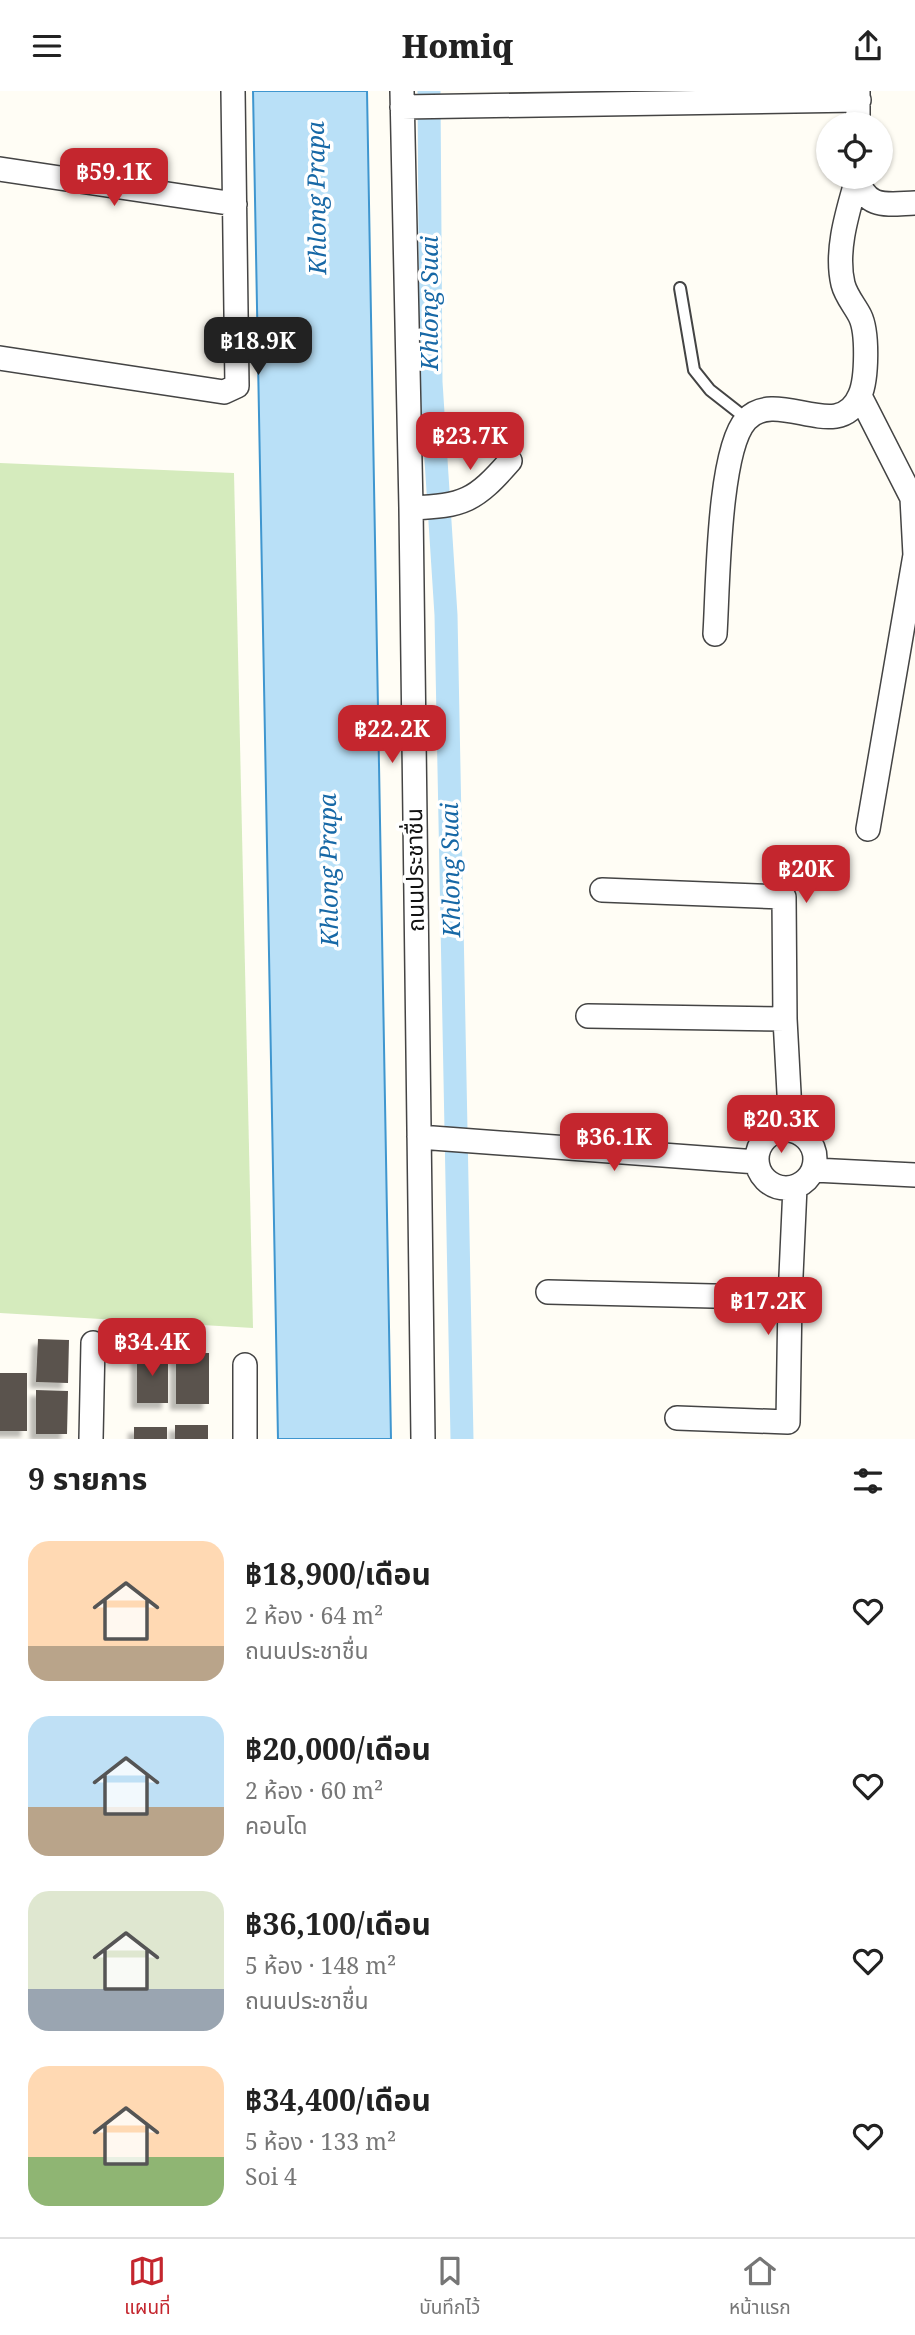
<!DOCTYPE html>
<html lang="th">
<head>
<meta charset="utf-8">
<style>
	:root { --surface:#fff; --page:#f2f2f2; --text:#222; --muted:#767676; --line:#e0e0e0; --accent:#c4262e }
	body { margin:0; font-family:"Noto Serif","Noto Sans Thai",serif; background:var(--page); color:var(--text); height:100vh; display:flex; flex-direction:column; font-size:26px; white-space:nowrap }
	* { box-sizing:border-box; margin:0 }
	p { font-size:23px; color:var(--muted) }
	.icon { flex:none; width:38px; height:38px; fill:none; stroke:currentColor; stroke-width:2; stroke-linecap:round; stroke-linejoin:round }
	.map { position:relative; height:1348px; overflow:hidden }
	.details { display:flex; flex-direction:column; background:var(--surface); flex:1 }
	.details>* { flex:none }
	.buttons { position:absolute; left:816px; top:21px; display:grid; gap:14px }
	.buttons a { display:grid; place-items:center; width:77px; height:77px; border-radius:50%; background:var(--surface); box-shadow:0 2px 5px #0004; font-size:35px }
	.price { position:absolute; translate:-50% -60px; padding:0 16px; border-radius:14px; background:var(--accent); color:#fff; font-size:23px; line-height:46px; filter:drop-shadow(0 2px 4px #0008) }
	.price::after { content:''; position:absolute; left:50%; top:42px; width:21px; height:16px; margin-left:-10px; background:inherit; clip-path:polygon(0 0,100% 0,50% 100%) }
	.price.selected { background:#222; color:#fff }
	ul { padding:0; list-style:none }
	li { display:flex; align-items:center; gap:21px; height:175px; padding:0 28px }
	li span { display:grid; place-items:center; flex:none; width:196px; height:140px; border-radius:21px; color:#555 }
	li>.icon { margin-inline-start:auto }
	span .icon { width:84px; height:84px; fill:#fffc; stroke-width:1 }
	li b { font-size:30px }
	h2 { display:flex; justify-content:space-between; align-items:center; height:84px; padding:0 28px; font-size:30px }
	header { display:flex; justify-content:space-between; align-items:center; height:91px; padding:0 28px; background:var(--surface); font-size:32px; font-weight:800 }
	.tabs { display:flex; justify-content:space-around; align-items:center; height:98px; border-top:2px solid var(--line); background:var(--surface); font-size:19px; color:var(--muted) }
	.tabs a { display:grid; justify-items:center; gap:4px }
	.tabs .selected { color:var(--accent) }
	.map>svg:first-child { display:block }
	.green { fill:#d5ebbd }
	.water { fill:#b9e0f7; stroke:#3f96cf; stroke-width:2 }
	.lines { fill:none; stroke-linecap:round; stroke-linejoin:round }
	.canal { stroke:#b9e0f7; stroke-width:23 }
	.building { fill:#5a524d; filter:url(#shadow) }
	.lane-casing { stroke:#444; stroke-width:14 }
	.street-casing { stroke:#444; stroke-width:26 }
	.lane { stroke:#fff; stroke-width:10 }
	.street { stroke:#fff; stroke-width:23 }
	.labels { text-anchor:middle; stroke-width:7; stroke-linejoin:round; paint-order:stroke }
	.street-label { font-size:23px; fill:#111; stroke:#fff }
	.water-label { font-size:24px; font-style:italic; fill:#1768a6; stroke:#fff }
</style>
</head>
<body>
<header><svg class="icon" aria-label="menu" viewBox="0 0 24 24"><path d="M4 6h16M4 12h16M4 18h16"/></svg>Homiq<svg class="icon" aria-label="share" viewBox="0 0 24 24"><path d="M12 15V3M7 8l5-5 5 5M5 13v7h14v-7"/></svg></header>
<div class="map">
<svg width="915" height="1348" viewBox="0 0 915 1348">
	<defs>
		<filter id="shadow"><feDropShadow dx="-6" dy="6" stdDeviation="2" flood-color="#0004"/></filter>
	</defs>
	<rect width="100%" height="100%" fill="#fffdf5"/>
	<path class="green" d="M0,372l234,10 19,855 -253,-15z"/>
	<path class="water" d="M253,0h114l24,1348h-113z"/>
	<g class="lines">
		<path class="canal" d="M429,0l2,291 15,233 16,824"/>
	</g>
	<path class="building" d="M38,1248l31,1 -1,43 -32,-1z
		M137,1262h31v50h-31z
		M176,1262h33v51h-33z
		M0,1282h27v58h-27z
		M36,1299l32,1 -1,43h-31z
		M175,1334h33v14h-33z
		M134,1336h33v12h-33z"/>
	<g class="lines">
		<g class="lane-casing">
			<path id="lane" d="M680,197l14,82 16,20 37,29"/>
		</g>
		<g class="street-casing">
			<path id="street" d="M402,0l9,417 12,931
				M402,16l457,-7
				M858,33v-33
				M0,78l235,35
				M857,86c9,33 30,27 58,26
				M0,267l224,34 13,-6 -4,-295
				M860,305l52,102 3,57 -47,274
				M411,417c53,-2 64,-7 99,-47
				M715,543c3,-45 3,-183 31,-214 31,-34 93,26 114,-25 7,-16 8,-63 0,-79 -5,-10 -14,-20 -17,-32 -8,-34 5,-73 14,-105
				M602,799l182,7 1,122 6,111
				M588,925l197,3
				M757 1068a29 29 0 1 1 58 0a29 29 0 1 1-58 0Z
				M419,1046l338,25
				M814,1079l101,5
				M548,1201l242,6
				M245,1274v74
				M677,1327l111,4 2,-124 5,-111
				M91,1348l2,-96"/>
		</g>
		<use href="#lane" class="lane"/>
		<use href="#street" class="street"/>
	</g>
	<g class="labels">
		<g class="street-label">
			<text transform="translate(415 779) rotate(-91)" y="8">ถนนประชาชื่น</text>
		</g>
		<g class="water-label">
			<text transform="translate(317 107) rotate(-91)" y="8">Khlong Prapa</text>
			<text transform="translate(430 212) rotate(-90)" y="8">Khlong Suai</text>
			<text transform="translate(329 779) rotate(-91)" y="8">Khlong Prapa</text>
			<text transform="translate(451 779) rotate(-91)" y="8">Khlong Suai</text>
		</g>
	</g>
</svg>
<div class="buttons">
<a><svg class="icon" aria-label="locate" viewBox="0 0 24 24"><circle cx="12" cy="12" r="6"/><path d="M12 2v4M12 18v4M2 12h4M18 12h4"/></svg></a>
</div>
<b class="price" style="left:114px;top:117px">฿59.1K</b>
<b class="price selected" style="left:258px;top:286px">฿18.9K</b>
<b class="price" style="left:470px;top:381px">฿23.7K</b>
<b class="price" style="left:392px;top:674px">฿22.2K</b>
<b class="price" style="left:806px;top:814px">฿20K</b>
<b class="price" style="left:781px;top:1064px">฿20.3K</b>
<b class="price" style="left:614px;top:1082px">฿36.1K</b>
<b class="price" style="left:768px;top:1246px">฿17.2K</b>
<b class="price" style="left:152px;top:1287px">฿34.4K</b>
</div>
<section class="details">
<h2>9 รายการ<svg class="icon" aria-label="filters" viewBox="0 0 24 24"><path d="M4 7h16M4 17h16"/><circle cx="9" cy="7" r="2"/><circle cx="15" cy="17" r="2"/></svg></h2>
<ul>
<li><span style="background:linear-gradient(#ffd9b3 75%,#b9a48a 0)"><svg class="icon" aria-label="home" viewBox="0 0 24 24"><path d="M3 11l9-7 9 7M6 9v11h12V9"/></svg></span><div><b>฿18,900/เดือน</b><p>2 ห้อง · 64 m²</p><p>ถนนประชาชื่น</p></div><svg class="icon" aria-label="heart" viewBox="0 0 24 24"><path d="M12 20l-8-8c-3-5 5-10 8-4 3-6 11-1 8 4z"/></svg></li>
<li><span style="background:linear-gradient(#bfe0f5 65%,#b9a48a 0)"><svg class="icon" aria-label="home" viewBox="0 0 24 24"><path d="M3 11l9-7 9 7M6 9v11h12V9"/></svg></span><div><b>฿20,000/เดือน</b><p>2 ห้อง · 60 m²</p><p>คอนโด</p></div><svg class="icon" aria-label="heart" viewBox="0 0 24 24"><path d="M12 20l-8-8c-3-5 5-10 8-4 3-6 11-1 8 4z"/></svg></li>
<li><span style="background:linear-gradient(#dfe7d0 70%,#9aa5b1 0)"><svg class="icon" aria-label="home" viewBox="0 0 24 24"><path d="M3 11l9-7 9 7M6 9v11h12V9"/></svg></span><div><b>฿36,100/เดือน</b><p>5 ห้อง · 148 m²</p><p>ถนนประชาชื่น</p></div><svg class="icon" aria-label="heart" viewBox="0 0 24 24"><path d="M12 20l-8-8c-3-5 5-10 8-4 3-6 11-1 8 4z"/></svg></li>
<li><span style="background:linear-gradient(#ffd9b3 65%,#8fb573 0)"><svg class="icon" aria-label="home" viewBox="0 0 24 24"><path d="M3 11l9-7 9 7M6 9v11h12V9"/></svg></span><div><b>฿34,400/เดือน</b><p>5 ห้อง · 133 m²</p><p>Soi 4</p></div><svg class="icon" aria-label="heart" viewBox="0 0 24 24"><path d="M12 20l-8-8c-3-5 5-10 8-4 3-6 11-1 8 4z"/></svg></li>
</ul>
</section>
<nav class="tabs">
<a class="selected"><svg class="icon" aria-label="map" viewBox="0 0 24 24"><path d="M3 6l6-2 6 2 6-2v14l-6 2-6-2-6 2zM9 4v14M15 6v14"/></svg>แผนที่</a>
<a><svg class="icon" aria-label="saved" viewBox="0 0 24 24"><path d="M7 4h10v16l-5-4-5 4z"/></svg>บันทึกไว้</a>
<a><svg class="icon" aria-label="home" viewBox="0 0 24 24"><path d="M3 11l9-7 9 7M6 9v11h12V9"/></svg>หน้าแรก</a>
</nav>
</body>
</html>
